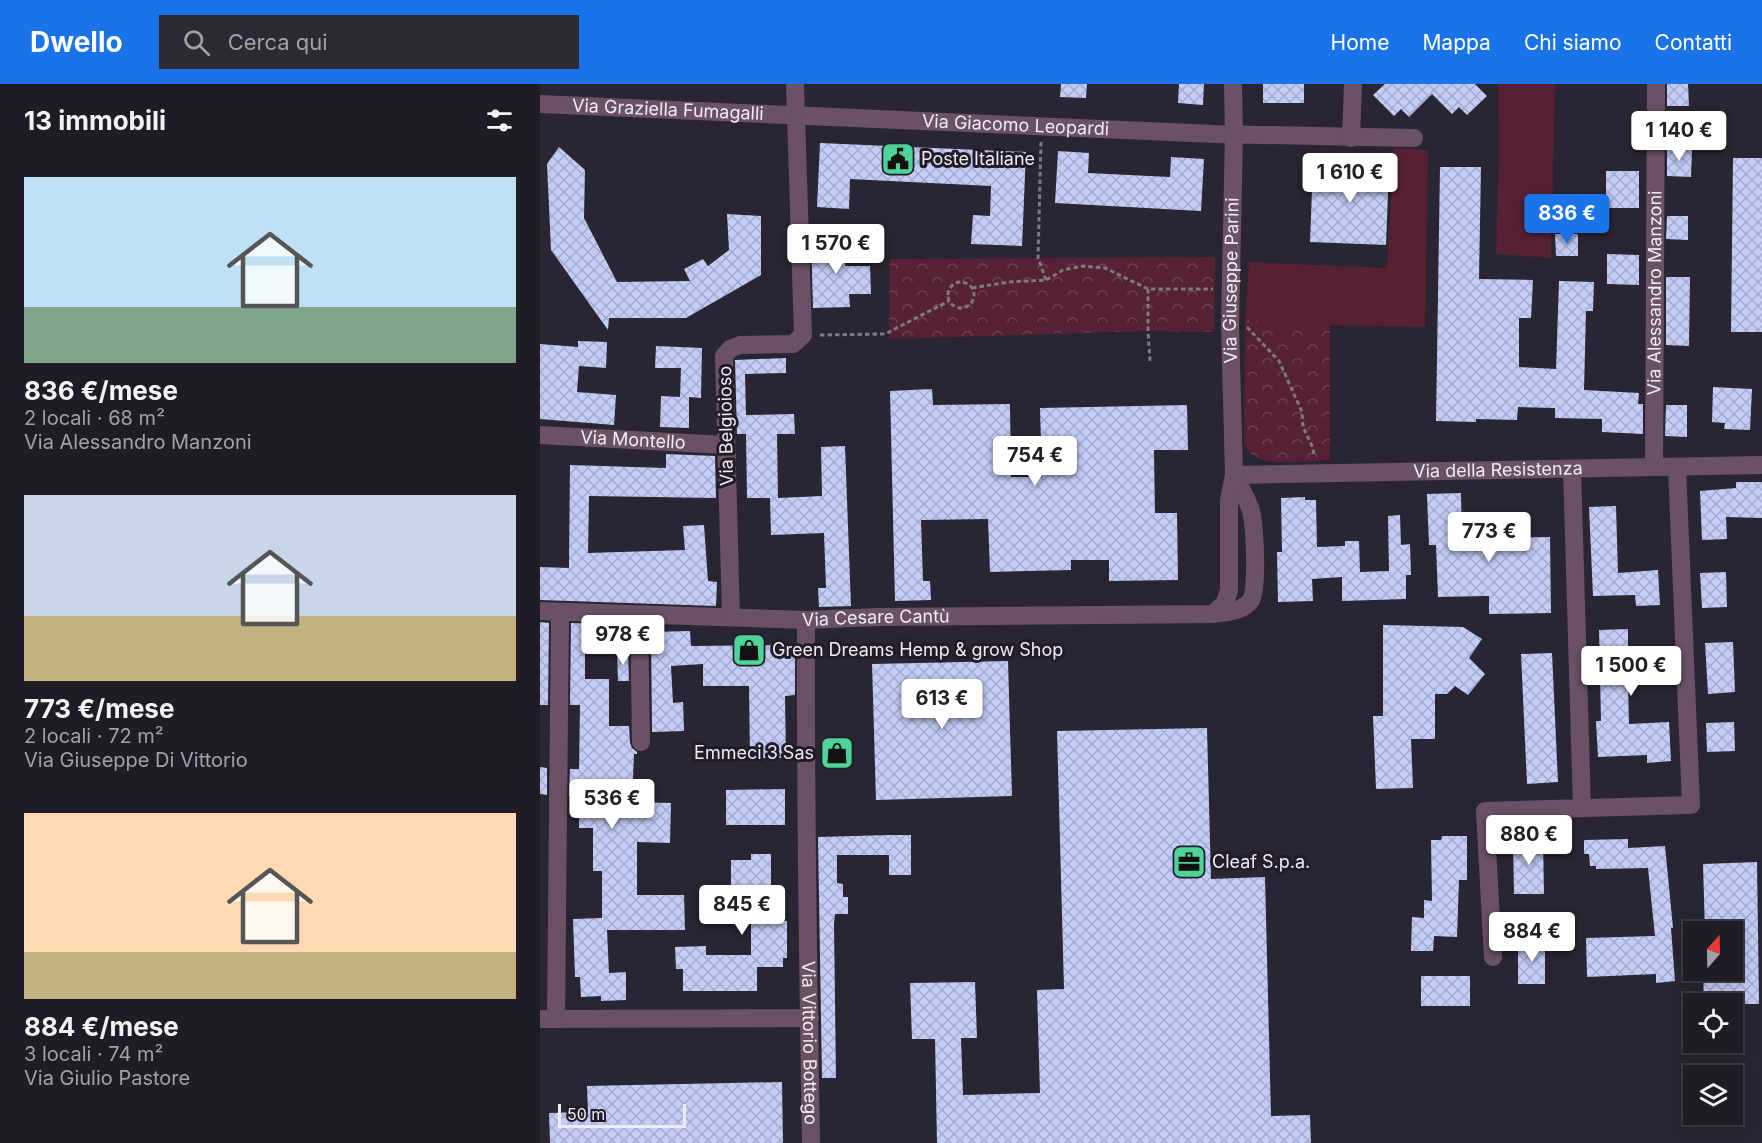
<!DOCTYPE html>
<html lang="it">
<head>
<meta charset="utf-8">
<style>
	:root { --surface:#201c26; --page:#2d2932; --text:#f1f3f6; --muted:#a2a1a7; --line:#3d3a43; --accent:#1a73e8 }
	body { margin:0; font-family:Inter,sans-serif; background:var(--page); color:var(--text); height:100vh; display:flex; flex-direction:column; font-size:22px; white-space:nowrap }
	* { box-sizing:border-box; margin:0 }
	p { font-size:20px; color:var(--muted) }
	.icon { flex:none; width:33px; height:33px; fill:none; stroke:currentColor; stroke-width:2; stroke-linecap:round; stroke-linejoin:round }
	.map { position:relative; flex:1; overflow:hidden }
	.side { display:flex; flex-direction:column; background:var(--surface); width:540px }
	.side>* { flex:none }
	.needle { width:39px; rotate:20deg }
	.buttons { position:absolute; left:1143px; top:837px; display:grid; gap:12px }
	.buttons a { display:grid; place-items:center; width:60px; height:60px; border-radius:0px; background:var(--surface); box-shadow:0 3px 15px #0003,0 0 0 2px var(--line); font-size:30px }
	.scale { position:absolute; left:18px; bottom:15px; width:128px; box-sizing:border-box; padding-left:6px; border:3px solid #efebf4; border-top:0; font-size:16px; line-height:21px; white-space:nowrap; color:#efebf4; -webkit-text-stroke:4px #211c28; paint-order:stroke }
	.price { position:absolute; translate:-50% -51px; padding:0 14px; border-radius:6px; background:#fff; color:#222; font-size:20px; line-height:39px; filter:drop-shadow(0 2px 3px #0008) }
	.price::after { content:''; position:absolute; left:50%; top:36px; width:18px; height:14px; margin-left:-9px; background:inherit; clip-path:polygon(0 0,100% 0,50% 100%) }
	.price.on { background:var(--accent); color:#fff }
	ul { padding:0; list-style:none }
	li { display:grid; align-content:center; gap:12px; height:318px; padding:0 24px }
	li span { display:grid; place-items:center; height:186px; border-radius:0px; color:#555 }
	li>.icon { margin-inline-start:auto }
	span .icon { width:108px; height:108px; fill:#fffc; stroke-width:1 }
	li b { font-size:26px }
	h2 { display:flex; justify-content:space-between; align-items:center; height:72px; padding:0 24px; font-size:26px }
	header { display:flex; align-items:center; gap:36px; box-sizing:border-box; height:84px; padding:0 30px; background:var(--accent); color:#fff }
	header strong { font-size:28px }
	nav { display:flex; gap:33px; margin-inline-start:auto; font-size:21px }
	.search { width:420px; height:54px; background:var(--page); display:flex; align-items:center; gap:15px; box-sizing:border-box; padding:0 21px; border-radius:0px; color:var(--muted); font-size:22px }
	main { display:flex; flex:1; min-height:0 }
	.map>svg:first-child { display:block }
	.grass { fill:#562133 }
	.park { fill:url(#park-crowns) }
	.building { fill:url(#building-cross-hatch) }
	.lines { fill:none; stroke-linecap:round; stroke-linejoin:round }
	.path { stroke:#7d7884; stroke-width:3; stroke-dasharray:4.5 3; stroke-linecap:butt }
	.minor { stroke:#6a5166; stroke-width:18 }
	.labels { text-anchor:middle; stroke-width:6; stroke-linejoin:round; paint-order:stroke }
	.street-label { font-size:18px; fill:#efebf4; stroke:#211c28 }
	.poi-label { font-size:18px; fill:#efebf4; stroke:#211c28; text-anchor:start }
</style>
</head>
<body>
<header>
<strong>Dwello</strong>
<div class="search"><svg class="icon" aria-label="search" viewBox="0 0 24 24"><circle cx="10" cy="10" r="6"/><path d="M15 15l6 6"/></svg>Cerca qui</div>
<nav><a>Home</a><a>Mappa</a><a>Chi siamo</a><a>Contatti</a></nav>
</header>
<main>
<section class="side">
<h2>13 immobili<svg class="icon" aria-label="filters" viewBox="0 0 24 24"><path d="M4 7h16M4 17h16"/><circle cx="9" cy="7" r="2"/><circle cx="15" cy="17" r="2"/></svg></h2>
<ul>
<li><span style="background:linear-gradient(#bfe0f5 70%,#7fa58c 0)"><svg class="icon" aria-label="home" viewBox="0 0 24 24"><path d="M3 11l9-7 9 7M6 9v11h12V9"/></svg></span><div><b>836 €/mese</b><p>2 locali · 68 m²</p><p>Via Alessandro Manzoni</p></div></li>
<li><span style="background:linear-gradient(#c9d6e8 65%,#c2b280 0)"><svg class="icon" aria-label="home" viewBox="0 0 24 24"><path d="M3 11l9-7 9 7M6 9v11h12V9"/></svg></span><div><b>773 €/mese</b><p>2 locali · 72 m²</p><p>Via Giuseppe Di Vittorio</p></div></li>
<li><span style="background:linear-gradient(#ffd9b3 75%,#c2b280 0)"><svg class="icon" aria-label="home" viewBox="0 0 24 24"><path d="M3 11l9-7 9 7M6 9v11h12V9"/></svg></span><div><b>884 €/mese</b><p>3 locali · 74 m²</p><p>Via Giulio Pastore</p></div></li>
</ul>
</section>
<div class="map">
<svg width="1222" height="1059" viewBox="0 0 1222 1059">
	<defs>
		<pattern id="park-crowns" width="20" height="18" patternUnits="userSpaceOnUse" patternTransform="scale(1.5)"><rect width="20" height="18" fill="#562133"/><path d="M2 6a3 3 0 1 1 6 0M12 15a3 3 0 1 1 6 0" fill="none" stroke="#6f4151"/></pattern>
		<pattern id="building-cross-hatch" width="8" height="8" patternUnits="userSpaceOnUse" patternTransform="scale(1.5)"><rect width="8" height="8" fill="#c3ccf7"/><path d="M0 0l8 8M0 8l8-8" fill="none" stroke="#a4aacc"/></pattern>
	</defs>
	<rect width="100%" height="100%" fill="#2a2532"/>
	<path class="grass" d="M958,0h57l-4,174 -55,-4 3,-103z
		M854,64l34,2 -3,177 -95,-2 -85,-5 4,-58 138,6z"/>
	<path class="park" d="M675,173l-1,75 -66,-1 -259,8 1,-80z
		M705,236l85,5v135c-20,1 -57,6 -73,-3 -7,-3 -10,-8 -13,-14z"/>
	<path class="building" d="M521,0h26l-1,14 -26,-1z
		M639,0h25l-1,21 -25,-2z
		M723,0h41v19h-41z
		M845,0h90l12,12 -20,19 -8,-8 -7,7 -20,-20 -23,23 -8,-8 -7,7 -21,-21z
		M1127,0h21l1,22h-22z
		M280,59l206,9 -4,94 -51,-2 2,-29 17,1 1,-30 -141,-7 -1,30 -32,-2z
		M19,63l26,23 -1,48 33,64 73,-1 -6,-12 19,-10 5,7 21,-16 -2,-36 34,2v59l-75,43h-77l-1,12 -57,-80 -4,-86z
		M1127,63l25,1 -1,29 -24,-1z
		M518,67l31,2 -1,20 82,4 1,-20 33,2 -3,52 -146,-8z
		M1193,74h29v174h-31z
		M773,80l76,3 -3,78 -76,-3z
		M900,83h41l-2,112 54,1 -2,38h-12v49l37,2 3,-88 35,1 -1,29h-7l-2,79 55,3 -1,11h5v30l-41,-2v-13l-47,-1v-10l-37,-1 -1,13 -41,-1v3l-40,-1z
		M1066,87h33v37h-33z
		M1127,132h21v24l-22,-1z
		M1015,150h23v22h-22z
		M271,154h34v28h25l1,28h-22l1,13 -37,1z
		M1067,170l32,1v30l-32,-1z
		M1126,193h24l-1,69 -23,-1z
		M38,257l29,1 -1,26 -27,-2 -2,26 39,3 -2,30 -74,-6v-75l38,3z
		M116,262l46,2 -1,50 -12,-1v31l-29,-1 1,-31 19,1 1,-29h-26z
		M246,274v15l-41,1 1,41 48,-1 1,20h-18l1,64 44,-2 -1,-49 24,-1 6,160 -32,1 -1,-19h8l-2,-55 -53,2 -1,-37h2h-25l-1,-64h-9l-2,-74z
		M1173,303l39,2 -2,41 -26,-1 1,-6 -13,-1z
		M392,305l1,16 77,-1 1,73h31l-2,-69 147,-3 1,45h-34l1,63h22l1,67 -69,1v-21h-38v10l-81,2 -2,-53 -67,1 2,61h7l1,19 -36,1 -5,-210z
		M1126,321h21v32l-22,-1z
		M126,370l49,2 1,42 -127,-2 -1,57 97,-3 -2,-24 21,-1 4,56 9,1 -1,24 -176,-6v-33l29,1 1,-103 96,3z
		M1196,398h26v36l-36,-1 1,22 -25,1 -2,-49 36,-3z
		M921,409l1,52 26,-1v-6l62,-1 1,76 -62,1v-18l-51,1 -2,-52h-7l-2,-51z
		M765,413v3h11l1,47 28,-1v-5h14l1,31 29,-1 -1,-55 12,-1 1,30 9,-1 1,31h-5v24l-64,2v-24l-30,2 1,22 -35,1 -1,-50h5l-1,-54z
		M1076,422l2,67 40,-3 2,35 -24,1 -1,-11 -42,1 -4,-89z
		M1186,488l1,35 -25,1 -2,-35z
		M0,538l9,1 -1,82h-8z
		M31,539l28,1 -1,23 -13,-1v33h24v47h20l1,17 2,5 5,4v2h-3l-2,48 39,1 -1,40 -33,-1v53h47l1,35h-78l2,43 17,-1v28l-25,1v-5l-20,1 -1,-20h-5l-2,-58 29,-1v-47h-9v-43h-14v-32h-10l1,-27h9l1,-64h-10z
		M843,541l80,2 19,12 -13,19 16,16 -17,21 -13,-9 -8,8h-12v45h-24l2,49 -37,1 -3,-73h10z
		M1088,545v18l45,-1 1,36 -46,1 1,41 40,-2 2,39 -24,2v-8l-49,2 -2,-36h5l-2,-91z
		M150,547l1,15 104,-1v50l-10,1 1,62h-36l-1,-72h-46v-22l-32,2 2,37 10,-1 1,29 -32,1 -1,-100z
		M1193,558l2,50 -27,2 -3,-51z
		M88,566l1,31h-11l-1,-30z
		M1012,569l6,129 -31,2 -6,-130z
		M468,577l4,135 -136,4 -4,-136z
		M1194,638l1,29 -28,1 -1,-29z
		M667,644l4,151 54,-2 6,239 39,-1 1,28h-374l-2,-104h-23l-2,-56 65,-1 2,56h-16l2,57 77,-2 -3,-103 27,-1 -7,-258z
		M0,683l7,1v27l-7,-1z
		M245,705v36h-59v-35z
		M349,751h22v40h-22v-20h-52v28l6,1v13h5v17h-13l-1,10 2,154h-14l-4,-241z
		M902,752h25v44h-8l-2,57 -23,-1 -1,15h-22l1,-34 12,1v-18l8,1 -1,-61h10z
		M1003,754l1,56h-30l-1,-55z
		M1088,755v9l37,-2 8,82h-2l4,53 -19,2v-9l-69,3 -1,-39 69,-2 -7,-68 -52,1v-3h-6l-1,-12h-5v-14z
		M211,770h20v36h5v21l5,-1v11h6v37h-4v9h-26v24h-74v-22h-7l-1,-22 31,-1v9h45v-38h-13v-31h-7v-26h20z
		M1217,778l2,142h-55l-1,-34h29v-38h-27l-2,-68z
		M978,858h27v42h-27z
		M881,892h49v30h-49z
		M242,998l1,61h-233l-1,-30 39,-1 -1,-26z"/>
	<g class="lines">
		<path class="path" d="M501,58l-3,116 8,22
			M408 211a13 13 0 1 1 26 0a13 13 0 1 1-26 0Z
			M432,204l37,-6 37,-2 17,-10 20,-4 22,2 43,21h65
			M608,205v42l2,30
			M707,243l32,34 23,51 1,15 10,21 1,8
			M280,251l65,-1 64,-33"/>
		<g class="minor">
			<path id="s1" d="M0,20l674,30 200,4"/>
			<path d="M811,54l2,-54"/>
			<path id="s2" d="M0,351l186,10"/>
			<path id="s3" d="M1114,383l2,-383"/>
			<path d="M1032,385l10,339"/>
			<path id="s4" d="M694,391l528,-10"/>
			<path id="s5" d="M0,527l266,9 72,-3 335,-3c12,-2 30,-2 38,-14 7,-11 4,-79 -1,-92 -4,-11 -11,-23 -16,-33"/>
			<path id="s6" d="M673,530l12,-11 4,-13v-90l5,-25 -4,-150 4,-191 -1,-50"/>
			<path d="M99,531l2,127"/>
			<path d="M191,533l-7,-261 6,-7 10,-4 53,-1 10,-9 -8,-251"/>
			<path id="s7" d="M266,536c-1,175 2,349 5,523"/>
			<path d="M953,873l-8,-146 206,-6 -14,-338"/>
			<path d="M0,935l270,-1"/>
			<path d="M16,935l4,-407"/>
		</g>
	</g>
	<defs>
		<g id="civic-square" transform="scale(1.725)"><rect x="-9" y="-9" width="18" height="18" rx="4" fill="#4ed399" stroke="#211c28"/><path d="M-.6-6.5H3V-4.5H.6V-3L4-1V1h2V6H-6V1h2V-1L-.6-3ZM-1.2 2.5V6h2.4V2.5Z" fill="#111"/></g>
		<g id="shop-square" transform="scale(1.725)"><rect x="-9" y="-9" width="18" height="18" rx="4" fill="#4ed399" stroke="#211c28"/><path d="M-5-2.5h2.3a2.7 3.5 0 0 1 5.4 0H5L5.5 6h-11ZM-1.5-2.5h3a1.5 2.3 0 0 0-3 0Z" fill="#111"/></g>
		<g id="office-square" transform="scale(1.725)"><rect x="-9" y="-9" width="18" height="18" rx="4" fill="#4ed399" stroke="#211c28"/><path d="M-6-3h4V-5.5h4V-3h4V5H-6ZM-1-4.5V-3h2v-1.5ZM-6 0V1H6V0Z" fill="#111"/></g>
	</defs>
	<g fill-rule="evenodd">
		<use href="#civic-square" x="358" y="75"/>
		<use href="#shop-square" x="209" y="566"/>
		<use href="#shop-square" x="297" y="669"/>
		<use href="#office-square" x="649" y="778"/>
	</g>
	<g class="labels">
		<g class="street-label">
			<text dy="6" stroke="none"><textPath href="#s1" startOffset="128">Via Graziella Fumagalli</textPath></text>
			<text dy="6" stroke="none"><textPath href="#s1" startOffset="476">Via Giacomo Leopardi</textPath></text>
			<text dy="6" stroke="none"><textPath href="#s6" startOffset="340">Via Giuseppe Parini</textPath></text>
			<text dy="6" stroke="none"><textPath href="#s3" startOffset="174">Via Alessandro Manzoni</textPath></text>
			<text transform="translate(186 342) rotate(-91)" y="6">Via Belgioioso</text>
			<text dy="6" stroke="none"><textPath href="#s2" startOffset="93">Via Montello</textPath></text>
			<text dy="6" stroke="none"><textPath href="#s4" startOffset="264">Via della Resistenza</textPath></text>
			<text dy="6" stroke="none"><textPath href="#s5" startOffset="336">Via Cesare Cantù</textPath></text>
			<text dy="6" stroke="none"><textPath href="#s7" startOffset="423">Via Vittorio Bottego</textPath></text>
		</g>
		<g class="poi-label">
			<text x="381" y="81">Poste Italiane</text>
			<text x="232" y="572">Green Dreams Hemp &amp; grow Shop</text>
			<text x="274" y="675" text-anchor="end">Emmeci 3 Sas</text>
			<text x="672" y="784">Cleaf S.p.a.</text>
		</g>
	</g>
</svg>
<div class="buttons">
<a><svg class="needle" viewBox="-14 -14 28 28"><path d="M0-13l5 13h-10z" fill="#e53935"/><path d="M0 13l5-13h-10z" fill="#a2a1a7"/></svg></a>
<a><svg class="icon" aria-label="locate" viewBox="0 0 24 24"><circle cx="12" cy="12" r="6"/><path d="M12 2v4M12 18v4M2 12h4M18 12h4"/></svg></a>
<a><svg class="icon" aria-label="layers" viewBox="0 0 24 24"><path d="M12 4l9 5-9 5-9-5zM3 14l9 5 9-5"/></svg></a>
</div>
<div class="scale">50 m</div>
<b class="price" style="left:1139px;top:78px">1 140 €</b>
<b class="price" style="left:810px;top:120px">1 610 €</b>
<b class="price on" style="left:1027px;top:161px">836 €</b>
<b class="price" style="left:296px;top:191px">1 570 €</b>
<b class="price" style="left:495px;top:403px">754 €</b>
<b class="price" style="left:949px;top:479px">773 €</b>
<b class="price" style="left:83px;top:582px">978 €</b>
<b class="price" style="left:1091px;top:613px">1 500 €</b>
<b class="price" style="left:402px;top:646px">613 €</b>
<b class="price" style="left:72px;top:746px">536 €</b>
<b class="price" style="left:989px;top:782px">880 €</b>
<b class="price" style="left:202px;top:852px">845 €</b>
<b class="price" style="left:992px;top:879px">884 €</b>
</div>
</main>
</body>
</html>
